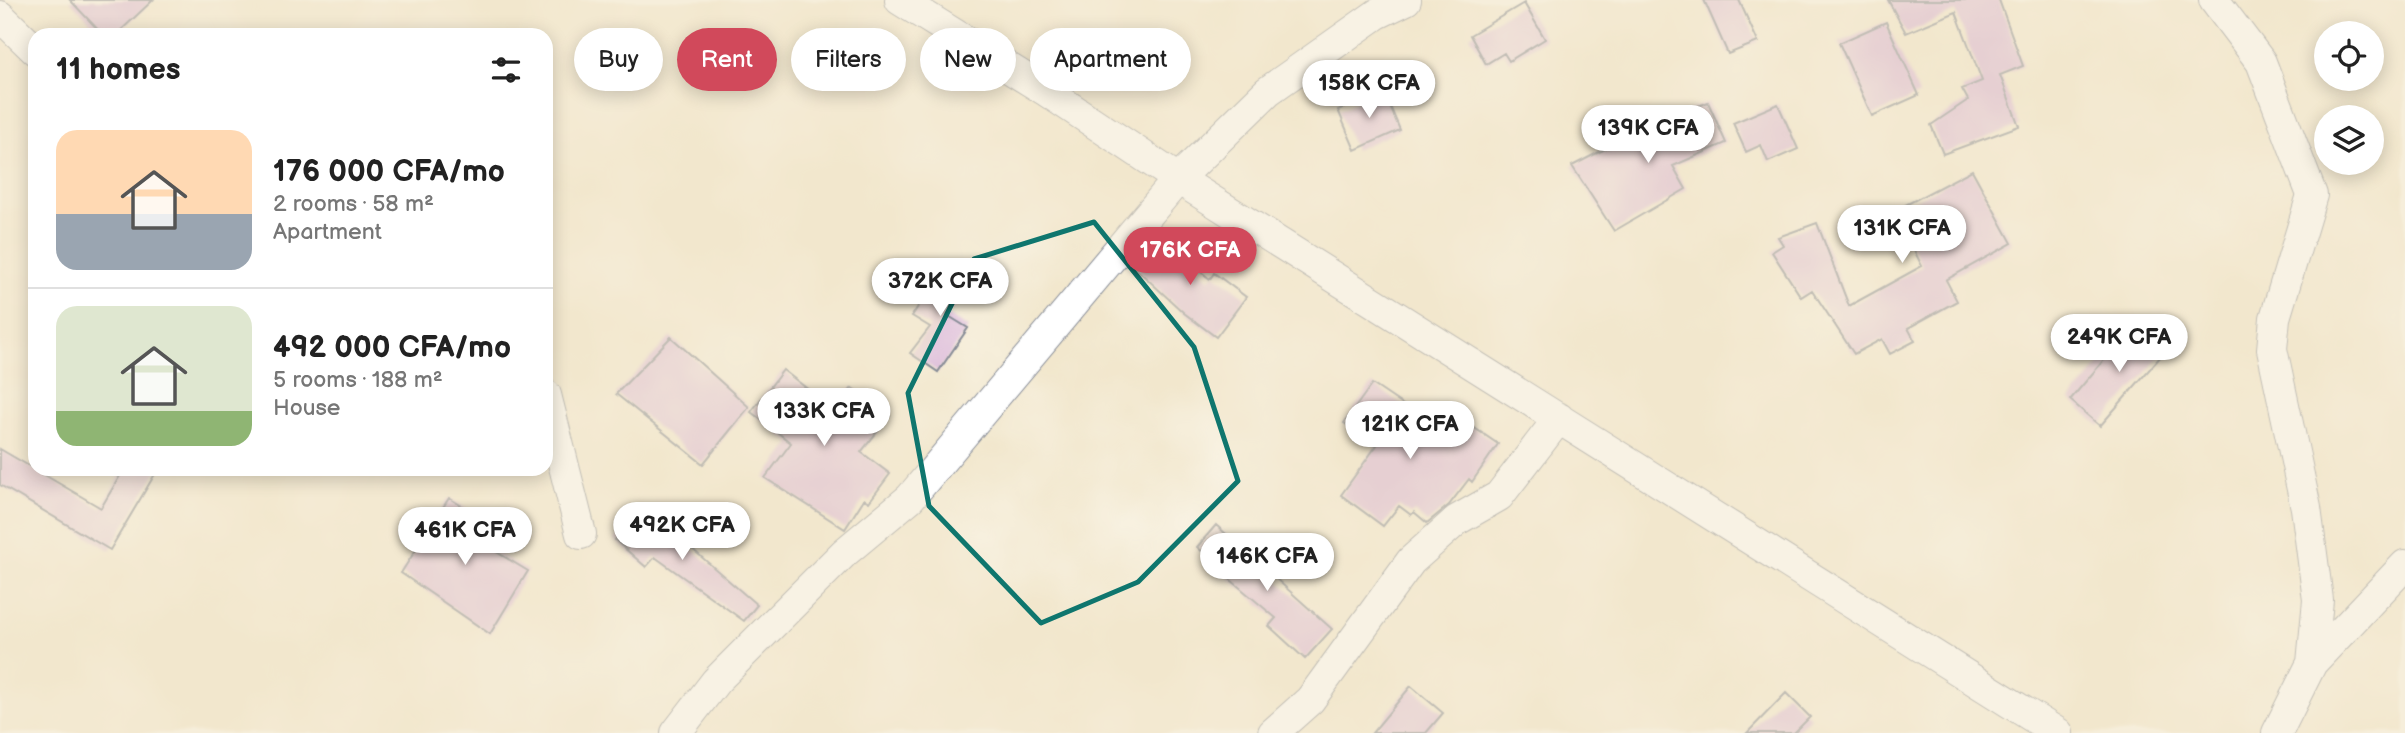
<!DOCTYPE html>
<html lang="en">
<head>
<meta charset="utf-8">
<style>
	:root { --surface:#fff; --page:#f6f6f6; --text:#222; --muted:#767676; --line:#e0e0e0; --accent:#d1495b }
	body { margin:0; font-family:"Balsamiq Sans",sans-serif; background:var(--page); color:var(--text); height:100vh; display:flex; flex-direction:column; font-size:26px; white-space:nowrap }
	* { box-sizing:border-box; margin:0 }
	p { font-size:23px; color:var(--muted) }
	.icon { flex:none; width:38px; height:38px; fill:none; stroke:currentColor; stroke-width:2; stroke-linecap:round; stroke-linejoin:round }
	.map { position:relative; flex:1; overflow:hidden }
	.side { position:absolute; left:28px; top:28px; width:525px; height:448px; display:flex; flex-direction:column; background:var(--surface); border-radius:21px; box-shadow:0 4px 18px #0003 }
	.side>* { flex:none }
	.top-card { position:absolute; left:574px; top:28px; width:665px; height:63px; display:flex; gap:14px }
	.controls { position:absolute; left:2314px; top:21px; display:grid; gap:14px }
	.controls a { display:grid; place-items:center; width:70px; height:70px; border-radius:50%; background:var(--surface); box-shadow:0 4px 18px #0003; font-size:35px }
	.price { position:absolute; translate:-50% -60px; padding:0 16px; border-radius:24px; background:#fff; color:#222; font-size:23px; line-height:46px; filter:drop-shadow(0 2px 4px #0008) }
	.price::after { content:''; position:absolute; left:50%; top:42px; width:21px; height:16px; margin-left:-10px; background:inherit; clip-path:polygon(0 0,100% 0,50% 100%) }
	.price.active { background:var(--accent); color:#fff }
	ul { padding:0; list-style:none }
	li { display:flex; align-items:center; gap:21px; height:175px; padding:0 28px }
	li+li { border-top:2px solid var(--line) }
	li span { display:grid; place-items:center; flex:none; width:196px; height:140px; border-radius:21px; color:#555 }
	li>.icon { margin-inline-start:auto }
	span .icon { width:84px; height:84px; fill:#fffc; stroke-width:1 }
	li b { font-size:30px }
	h2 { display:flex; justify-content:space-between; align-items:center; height:84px; padding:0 28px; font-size:30px }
	.chip { padding:0 24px; border-radius:32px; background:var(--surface); box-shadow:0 4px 18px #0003; font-size:24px; line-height:63px }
	.chip.active { background:var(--accent); color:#fff }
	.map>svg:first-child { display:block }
	.building { fill:#d8b2d8 }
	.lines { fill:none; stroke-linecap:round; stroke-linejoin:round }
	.street-casing { stroke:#868b96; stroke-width:32 }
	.street { stroke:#fff; stroke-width:30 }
	.marked { fill:none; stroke:#0f766e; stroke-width:5; stroke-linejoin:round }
</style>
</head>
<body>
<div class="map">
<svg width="2405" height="733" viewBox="0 0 2405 733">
	<rect width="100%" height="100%" fill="#fbf7ec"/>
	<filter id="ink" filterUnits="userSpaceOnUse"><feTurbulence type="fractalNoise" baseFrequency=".0143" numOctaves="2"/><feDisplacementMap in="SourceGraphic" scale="14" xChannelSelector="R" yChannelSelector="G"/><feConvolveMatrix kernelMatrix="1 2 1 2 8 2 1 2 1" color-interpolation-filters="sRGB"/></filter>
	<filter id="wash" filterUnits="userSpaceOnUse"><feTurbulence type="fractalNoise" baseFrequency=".00686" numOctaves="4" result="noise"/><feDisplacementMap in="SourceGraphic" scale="28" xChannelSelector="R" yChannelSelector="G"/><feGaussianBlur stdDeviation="1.57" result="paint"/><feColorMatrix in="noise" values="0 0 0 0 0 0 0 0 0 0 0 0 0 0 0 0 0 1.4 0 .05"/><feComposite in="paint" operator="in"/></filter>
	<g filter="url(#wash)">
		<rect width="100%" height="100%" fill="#f2e7cd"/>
		<g id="blocks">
			<path class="building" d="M70,0h83l-37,35h-13z
				M1704,0h35l19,42 -30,12z
				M1888,0h111l24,66 -23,9 19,51 -76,28 -12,-29 37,-25 -6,-11 20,-8 -26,-69 -50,21z
				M1524,3l21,36 -36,22 -5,-8 -18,11 -16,-29z
				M1886,22l33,73 -47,21 -33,-73z
				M1383,90l17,40 -45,20 -17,-40z
				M1708,102l18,41 -53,23 13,23 -72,42 -42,-65 76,-39z
				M1778,104l20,45 -30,13 -7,-17 -15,7 -13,-29z
				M1972,170l40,73 -66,37 11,21 -49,27 7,13 -25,13 -8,-15 -28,15 -42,-64 -11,7 -29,-45 11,-7 -5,-8 39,-14 32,83 73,-40 -28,-55z
				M1156,237l54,42 4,-6 32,24 -30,40 -32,-24 -51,-47z
				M946,263l25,16 -24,36 21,13 -30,44 -28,-19 20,-26 -18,-11z
				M2137,321l31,27 -68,78 -30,-26z
				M671,337l78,70 -46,57 -87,-70z
				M783,370l52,40 17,-22 38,28 -29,36 29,22 -21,28 -5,-3 -19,30 -80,-51 26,-35 -40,-31z
				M1372,384l86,58 12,-17 28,19 -26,38 -3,-3 -20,26 -22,18 -13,-11 -3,3 -12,-9 -16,20 -42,-31 36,-50 -33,-22z
				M0,449l101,59 23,-39h34l-48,81 -110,-65z
				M449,498l42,26 -11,18 48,29 -38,63 -89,-61z
				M638,510l19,14 3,-3 97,84 -13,16 -89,-64 -9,10 -31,-27z
				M1216,525l116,104 -27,30 -36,-33 7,-8 -63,-53 2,-2 -18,-16z
				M1411,686l32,27 -17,20h-54z
				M1786,693l24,24 -16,16h-47z"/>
		</g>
	</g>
	<g filter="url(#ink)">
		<use href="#blocks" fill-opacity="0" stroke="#868b96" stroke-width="2"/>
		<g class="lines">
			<g class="street-casing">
				<path id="street" d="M900,0l146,91 132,88 880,554
					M2214,0l47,62 51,133 -37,123 -3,31 34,159 12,92 -6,63 -35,70
					M0,16l35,34
					M546,395l35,139
					M2312,663l93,-98
					M676,733l40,-52 128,-128 66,-55 268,-319 90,-88 109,-77 29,-14
					M1273,733l37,-33 101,-139 46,-41 42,-24 60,-78"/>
			</g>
			<use href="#street" class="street"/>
		</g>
	</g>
	<path d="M0 0H2405V733H0ZM1094,222l100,125 44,134 -100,101 -97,41 -112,-117 -21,-113 66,-134z" fill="#f2e7cd" fill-opacity=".55" fill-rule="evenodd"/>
	<path class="marked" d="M1094,222l100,125 44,134 -100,101 -97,41 -112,-117 -21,-113 66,-134z"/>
</svg>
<div class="controls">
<a><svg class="icon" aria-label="locate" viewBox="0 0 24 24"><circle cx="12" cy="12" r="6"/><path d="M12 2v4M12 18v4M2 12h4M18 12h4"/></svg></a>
<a><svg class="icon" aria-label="layers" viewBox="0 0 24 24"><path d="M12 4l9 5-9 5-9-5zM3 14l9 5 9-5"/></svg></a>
</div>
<b class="price" style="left:1369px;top:120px">158K CFA</b>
<b class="price" style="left:1648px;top:165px">139K CFA</b>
<b class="price" style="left:1902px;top:265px">131K CFA</b>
<b class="price active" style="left:1190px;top:287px">176K CFA</b>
<b class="price" style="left:940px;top:318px">372K CFA</b>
<b class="price" style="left:2119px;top:374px">249K CFA</b>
<b class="price" style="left:824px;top:448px">133K CFA</b>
<b class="price" style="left:1410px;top:461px">121K CFA</b>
<b class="price" style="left:682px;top:562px">492K CFA</b>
<b class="price" style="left:465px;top:567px">461K CFA</b>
<b class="price" style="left:1267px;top:593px">146K CFA</b>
<div class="top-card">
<a class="chip">Buy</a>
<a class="chip active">Rent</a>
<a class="chip">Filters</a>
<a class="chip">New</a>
<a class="chip">Apartment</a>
</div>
<section class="side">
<h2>11 homes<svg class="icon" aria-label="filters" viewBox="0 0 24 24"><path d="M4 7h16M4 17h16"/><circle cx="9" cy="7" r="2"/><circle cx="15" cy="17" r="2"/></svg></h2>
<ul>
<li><span style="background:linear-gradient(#ffd9b3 60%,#9aa5b1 0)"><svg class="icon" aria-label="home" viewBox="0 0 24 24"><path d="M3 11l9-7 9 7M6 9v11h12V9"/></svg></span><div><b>176 000 CFA/mo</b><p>2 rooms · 58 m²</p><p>Apartment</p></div></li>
<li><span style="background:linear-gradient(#dfe7d0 75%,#8fb573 0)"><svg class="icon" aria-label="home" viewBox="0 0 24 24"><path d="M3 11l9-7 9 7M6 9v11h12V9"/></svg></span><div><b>492 000 CFA/mo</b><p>5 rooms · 188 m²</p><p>House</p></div></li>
</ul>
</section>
</div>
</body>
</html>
